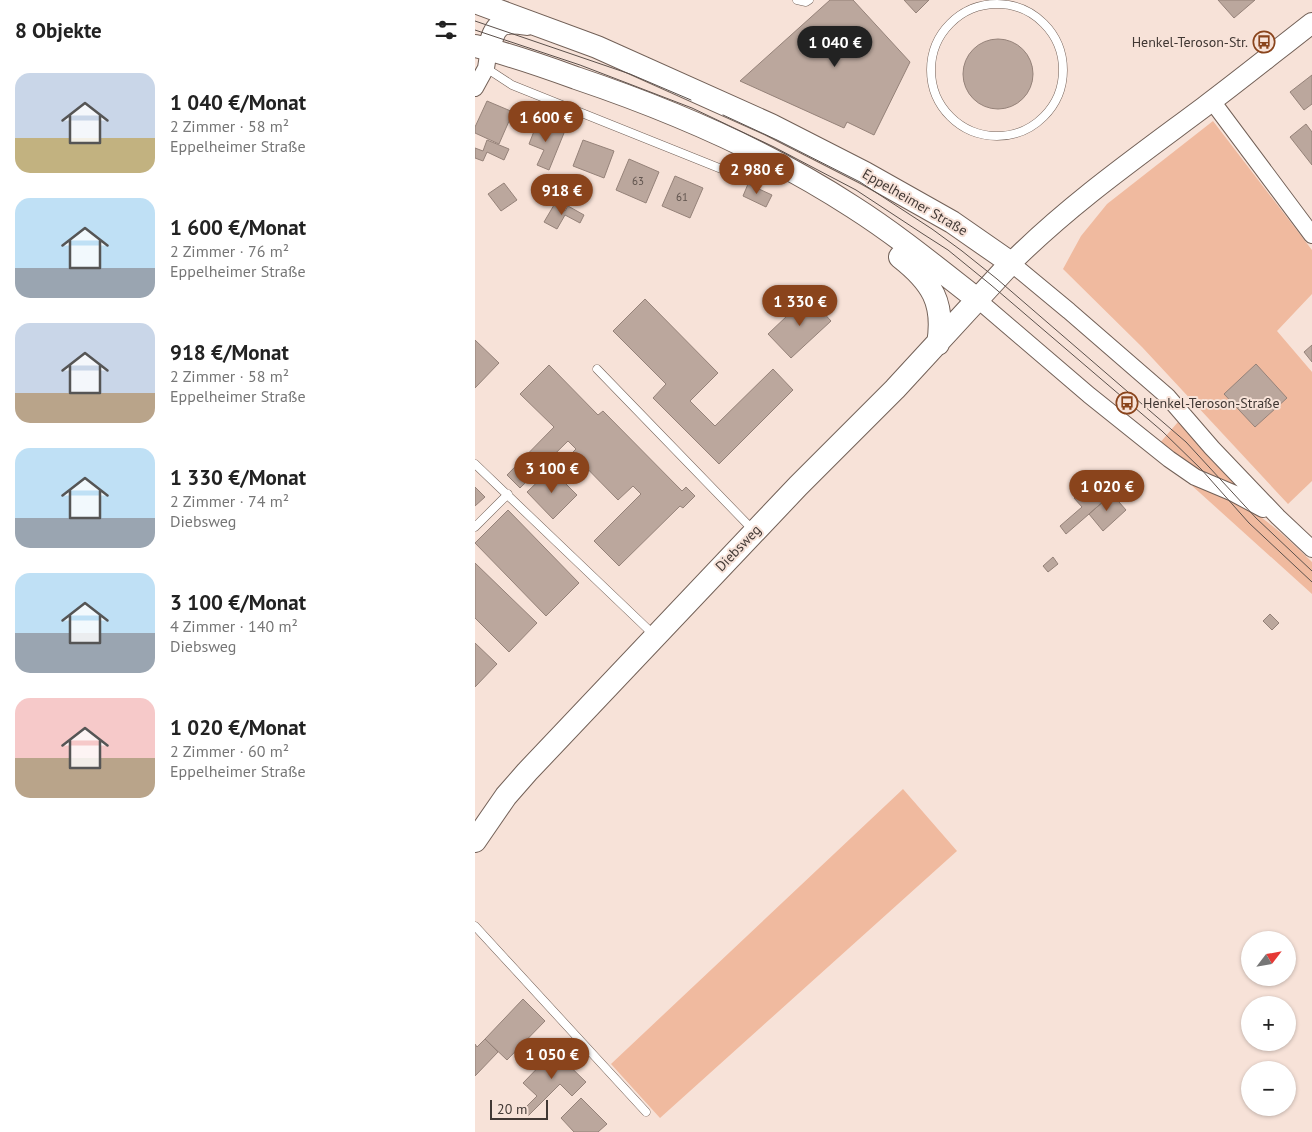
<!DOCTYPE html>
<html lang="de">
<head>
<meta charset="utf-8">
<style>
	:root { --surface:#fff; --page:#f2f2f2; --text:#222; --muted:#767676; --accent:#8a441c }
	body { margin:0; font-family:"PT Sans",sans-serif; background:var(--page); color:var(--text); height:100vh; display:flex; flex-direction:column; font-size:19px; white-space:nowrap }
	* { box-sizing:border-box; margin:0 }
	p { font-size:16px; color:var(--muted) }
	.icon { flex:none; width:28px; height:28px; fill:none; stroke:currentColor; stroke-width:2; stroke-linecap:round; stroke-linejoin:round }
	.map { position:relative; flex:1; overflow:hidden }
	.drawer { display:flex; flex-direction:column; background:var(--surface); width:475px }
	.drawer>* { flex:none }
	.needle { width:32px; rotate:59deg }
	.fabs { position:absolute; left:766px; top:931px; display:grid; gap:10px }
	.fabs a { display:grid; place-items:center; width:55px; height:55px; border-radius:50%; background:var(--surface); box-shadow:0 1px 4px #0004; font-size:25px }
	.scale { position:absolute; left:15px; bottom:12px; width:58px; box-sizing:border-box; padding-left:5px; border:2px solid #413834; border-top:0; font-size:14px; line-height:18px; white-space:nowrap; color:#413834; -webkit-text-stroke:4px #f7e2d8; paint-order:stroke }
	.price { position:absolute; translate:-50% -42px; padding:0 11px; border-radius:18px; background:var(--accent); color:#fff; font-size:16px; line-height:32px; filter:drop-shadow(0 1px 2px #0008) }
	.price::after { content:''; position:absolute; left:50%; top:30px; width:15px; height:11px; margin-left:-8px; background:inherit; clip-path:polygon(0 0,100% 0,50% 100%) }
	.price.selected { background:#222; color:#fff }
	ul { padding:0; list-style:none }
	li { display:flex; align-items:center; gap:15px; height:125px; padding:0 15px }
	li span { display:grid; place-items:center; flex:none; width:140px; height:100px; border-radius:15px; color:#555 }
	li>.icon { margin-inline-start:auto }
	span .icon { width:60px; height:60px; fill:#fffc; stroke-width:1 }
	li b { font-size:21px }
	h2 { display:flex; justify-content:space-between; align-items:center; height:60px; padding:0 15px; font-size:21px }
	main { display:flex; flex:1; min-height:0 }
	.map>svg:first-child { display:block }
	.green { fill:#f0ba9f }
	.building { fill:#bba79d; stroke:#958279 }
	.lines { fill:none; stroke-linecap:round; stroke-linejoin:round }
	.service-casing { stroke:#726057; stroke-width:9 }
	.minor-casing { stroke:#726057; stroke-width:18 }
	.tertiary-casing { stroke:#726057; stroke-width:22 }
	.secondary-casing { stroke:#726057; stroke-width:24 }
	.service { stroke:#fff; stroke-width:8 }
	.minor { stroke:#fff; stroke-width:16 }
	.tertiary { stroke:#fff; stroke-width:20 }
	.secondary { stroke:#fff; stroke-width:22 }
	.tram { stroke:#5c514c; stroke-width:1 }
	.labels { text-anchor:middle; stroke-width:4; stroke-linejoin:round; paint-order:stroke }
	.number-label { font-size:11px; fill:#60544e }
	.poi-label { font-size:14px; fill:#413834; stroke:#f7e2d8; text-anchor:end }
	.street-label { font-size:14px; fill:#413834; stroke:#f7e2d8 }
</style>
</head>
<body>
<main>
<section class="drawer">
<h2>8 Objekte<svg class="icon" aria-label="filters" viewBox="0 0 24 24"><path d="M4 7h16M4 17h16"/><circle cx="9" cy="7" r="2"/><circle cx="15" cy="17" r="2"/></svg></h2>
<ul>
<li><span style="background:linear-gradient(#c9d6e8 65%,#c2b280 0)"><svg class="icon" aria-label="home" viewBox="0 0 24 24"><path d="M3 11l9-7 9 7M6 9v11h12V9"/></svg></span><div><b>1 040 €/Monat</b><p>2 Zimmer · 58 m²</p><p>Eppelheimer Straße</p></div></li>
<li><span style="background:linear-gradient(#bfe0f5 70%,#9aa5b1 0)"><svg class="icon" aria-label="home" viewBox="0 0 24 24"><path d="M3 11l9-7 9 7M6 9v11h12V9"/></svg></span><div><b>1 600 €/Monat</b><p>2 Zimmer · 76 m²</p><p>Eppelheimer Straße</p></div></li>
<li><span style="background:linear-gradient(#c9d6e8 70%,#b9a48a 0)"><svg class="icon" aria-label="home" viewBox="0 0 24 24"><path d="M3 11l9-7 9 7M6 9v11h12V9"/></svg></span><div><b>918 €/Monat</b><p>2 Zimmer · 58 m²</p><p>Eppelheimer Straße</p></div></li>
<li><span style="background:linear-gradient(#bfe0f5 70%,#9aa5b1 0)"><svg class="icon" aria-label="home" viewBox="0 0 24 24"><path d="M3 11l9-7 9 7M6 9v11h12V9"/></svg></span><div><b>1 330 €/Monat</b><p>2 Zimmer · 74 m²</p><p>Diebsweg</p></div></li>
<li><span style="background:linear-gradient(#bfe0f5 60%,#9aa5b1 0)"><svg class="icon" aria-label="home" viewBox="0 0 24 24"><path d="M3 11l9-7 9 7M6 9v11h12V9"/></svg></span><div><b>3 100 €/Monat</b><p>4 Zimmer · 140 m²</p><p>Diebsweg</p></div></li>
<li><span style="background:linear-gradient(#f6c9c9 60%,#b9a48a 0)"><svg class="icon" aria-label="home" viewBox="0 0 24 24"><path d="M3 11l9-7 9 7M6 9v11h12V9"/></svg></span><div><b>1 020 €/Monat</b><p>2 Zimmer · 60 m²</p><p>Eppelheimer Straße</p></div></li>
</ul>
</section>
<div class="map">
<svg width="837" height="1132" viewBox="0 0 837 1132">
	<rect width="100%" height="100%" fill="#f7e2d8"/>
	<path class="green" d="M738,121l99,129v44l-35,37 35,41v109l-24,23 -146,-157 -79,-78 18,-33 26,-32z
		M703,422l35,40 31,29 -29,-9 -57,-37z
		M704,474c28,14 58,26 83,44 18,13 34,29 50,44v32z
		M428,789l54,62 -297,267 -49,-54z"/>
	<path class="building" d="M355,0h23l57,62 -36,73 -27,-13 -3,6 -104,-47z
		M429,0h25l-13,13z
		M743,0h37l-21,18z
		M488 74a35 35 0 1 1 70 0a35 35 0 1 1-70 0Z
		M837,75v29l-8,6 -14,-18z
		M12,101l26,11 -14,32 -24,-11v-6z
		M63,121l26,12 -15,37 -12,-5 7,-15 -15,-6z
		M831,124l6,8v33l-22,-28z
		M12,140l22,9 -5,11 -17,-8 -4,9 -8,-3v-10l8,3z
		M108,140l31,11 -10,27 -31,-12z
		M154,159l30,13 -13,31 -30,-13z
		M200,176l28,12 -13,30 -28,-12z
		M29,183l13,17 -16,11 -13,-17z
		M273,184l24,11 -6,12 -23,-11z
		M79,205l11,6 3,-5 16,9 -4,8 -15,-8 -8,14 -13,-7z
		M333,296l23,25 -40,37 -23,-24z
		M170,299l73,74 -28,28 25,25 58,-57 20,21 -74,74 -66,-66 13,-14 -53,-53z
		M0,340l24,23 -24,25z
		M837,345v17l-8,-10z
		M781,364l31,34 -32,29 -31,-33z
		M74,365l49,50 5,-4 79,80 4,-4 9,9 -12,12 -3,-2 -61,60 -25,-25 47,-47 -8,-8 -15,14 -46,-47 4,-4 -8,-8 -48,47 -13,-13 47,-48 -34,-33z
		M76,469l26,26 -24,24 -26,-27z
		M622,477l15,17 -46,40 -6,-8 22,-19 -8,-9z
		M0,487l10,10 -10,9z
		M637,494l14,16 -23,21 -14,-17z
		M33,510l71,73 -33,33 -71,-73z
		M578,557l5,7 -10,8 -5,-6z
		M0,563l62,60 -28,29 -34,-34z
		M795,614l9,9 -7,7 -9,-9z
		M0,643l22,21 -22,23z
		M48,999l22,22 -38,39 -22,-21z
		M10,1039l13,13 -23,24v-32l2,3z
		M79,1051l32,31 -14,14 -12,-12 -32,32 -5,-6 14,-14 -14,-13z
		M106,1098l26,26 -9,8h-24l-13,-14z"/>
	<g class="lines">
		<g class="service-casing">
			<path id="service" d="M322,0l9,2 3,-2
				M456 70a66 66 0 1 1 132 0a66 66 0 1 1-132 0Z
				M11,68l26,17 212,85
				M122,369l156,161
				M0,464l179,171
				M0,527l33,-33
				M0,926l171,186"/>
		</g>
		<g class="minor-casing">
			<path id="minor" d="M0,88l11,-20 3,-19
				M737,101l100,134
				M536,263l58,48 98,85 45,52 66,69 34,32
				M503,300l111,95 80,64 26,18 38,16 30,16"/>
		</g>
		<g class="tertiary-casing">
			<path id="tertiary" d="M536,263c59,-59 126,-106 193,-156 36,-27 72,-56 108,-84"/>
		</g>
		<g class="secondary-casing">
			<path id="secondary" d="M0,2l122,45 174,78 94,48 87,49 59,41 -116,126 -97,97 -271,286 -21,24 -31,45
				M0,46c34,8 68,20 101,32 98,33 191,73 277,129 44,28 84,61 125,93
				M14,49c6,-26 12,-29 38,-25
				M425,257c32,25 45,46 38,87"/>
		</g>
		<use href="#service" class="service"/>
		<use href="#minor" class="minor"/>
		<use href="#tertiary" class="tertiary"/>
		<use href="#secondary" class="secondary"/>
		<path class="tram" d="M0,21l155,53 61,26
			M0,30l105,35 112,43 82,39 82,43 67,44 25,16 43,35 171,146 39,38 48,54 63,59
			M248,115l54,25 83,42 72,47 30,22 35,28 189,163 70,76 56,53"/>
	</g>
	<defs>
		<g id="bus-ring" transform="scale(1.125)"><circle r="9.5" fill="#f7e2d8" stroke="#8a441c" stroke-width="1.5"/><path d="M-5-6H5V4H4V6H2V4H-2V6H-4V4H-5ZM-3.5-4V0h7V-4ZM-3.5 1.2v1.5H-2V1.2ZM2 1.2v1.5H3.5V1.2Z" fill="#8a441c"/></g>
	</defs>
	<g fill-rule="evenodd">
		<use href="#bus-ring" x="789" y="42"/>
		<use href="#bus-ring" x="652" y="403"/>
	</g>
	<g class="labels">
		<g class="number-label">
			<text x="163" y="185">63</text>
			<text x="207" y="201">61</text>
		</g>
		<g class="poi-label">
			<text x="773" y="47">Henkel-Teroson-Str.</text>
			<text x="668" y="408" text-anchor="start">Henkel-Teroson-Straße</text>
		</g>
		<g class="street-label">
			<text transform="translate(440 202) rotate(30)" y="5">Eppelheimer Straße</text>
			<text transform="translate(263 548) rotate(-46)" y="5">Diebsweg</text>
		</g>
	</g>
</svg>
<div class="fabs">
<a><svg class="needle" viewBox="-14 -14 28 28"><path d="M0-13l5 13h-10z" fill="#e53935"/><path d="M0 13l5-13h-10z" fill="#767676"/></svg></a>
<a>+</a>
<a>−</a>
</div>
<div class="scale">20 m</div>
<b class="price selected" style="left:360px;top:68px">1 040 €</b>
<b class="price" style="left:71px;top:143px">1 600 €</b>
<b class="price" style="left:282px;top:195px">2 980 €</b>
<b class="price" style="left:87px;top:216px">918 €</b>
<b class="price" style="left:325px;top:327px">1 330 €</b>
<b class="price" style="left:77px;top:494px">3 100 €</b>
<b class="price" style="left:632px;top:512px">1 020 €</b>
<b class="price" style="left:77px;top:1080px">1 050 €</b>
</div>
</main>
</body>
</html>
